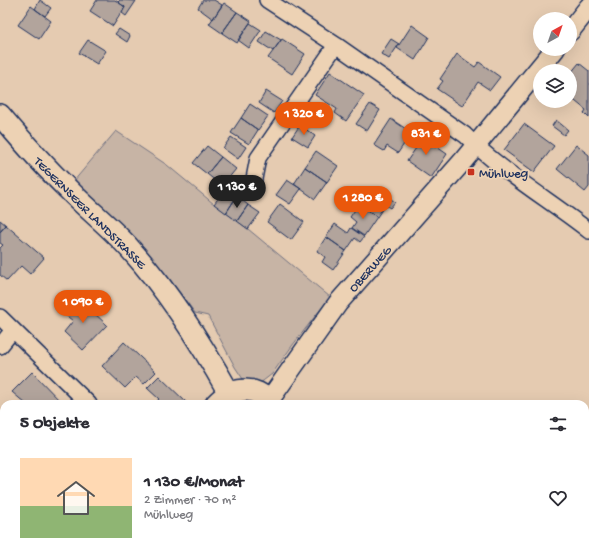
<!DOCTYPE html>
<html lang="de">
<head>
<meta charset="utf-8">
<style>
	:root { --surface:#fff; --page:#f7f7f7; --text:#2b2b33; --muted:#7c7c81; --accent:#ea580c }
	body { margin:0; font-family:"Gochi Hand",sans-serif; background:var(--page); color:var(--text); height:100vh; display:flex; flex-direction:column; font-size:15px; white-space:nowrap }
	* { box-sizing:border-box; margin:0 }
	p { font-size:13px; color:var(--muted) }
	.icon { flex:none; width:22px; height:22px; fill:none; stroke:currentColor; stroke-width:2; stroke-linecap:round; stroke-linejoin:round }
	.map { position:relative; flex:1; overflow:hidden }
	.panel { position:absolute; left:0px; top:400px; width:589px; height:156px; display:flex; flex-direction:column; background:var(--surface); border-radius:12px 12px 0 0; box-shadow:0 4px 16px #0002 }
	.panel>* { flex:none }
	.needle { width:26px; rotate:40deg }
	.buttons { position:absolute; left:533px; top:12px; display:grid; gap:8px }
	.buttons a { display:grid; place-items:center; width:44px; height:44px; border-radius:50%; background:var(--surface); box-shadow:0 4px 16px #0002; font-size:20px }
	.price { position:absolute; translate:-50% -34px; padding:0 9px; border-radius:14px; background:var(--accent); color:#fff; font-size:13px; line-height:26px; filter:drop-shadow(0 1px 2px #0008) }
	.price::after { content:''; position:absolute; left:50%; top:24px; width:12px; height:9px; margin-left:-6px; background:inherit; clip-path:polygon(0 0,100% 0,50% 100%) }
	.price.active { background:#222; color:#fff }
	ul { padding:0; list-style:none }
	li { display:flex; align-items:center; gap:12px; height:100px; padding:0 20px }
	li span { display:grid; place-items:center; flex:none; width:112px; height:80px; border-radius:0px; color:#555 }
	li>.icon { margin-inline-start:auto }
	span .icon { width:48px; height:48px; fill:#fffc; stroke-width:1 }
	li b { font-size:17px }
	h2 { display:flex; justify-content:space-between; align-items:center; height:48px; padding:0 20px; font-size:17px }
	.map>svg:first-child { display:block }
	.green { fill:#c7b4a5; stroke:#717282 }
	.building { fill:#b2a49c; stroke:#1b2f5e }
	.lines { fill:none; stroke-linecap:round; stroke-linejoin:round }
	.minor-casing { stroke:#1b2f5e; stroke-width:18 }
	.tertiary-casing { stroke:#1b2f5e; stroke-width:22 }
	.secondary-casing { stroke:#1b2f5e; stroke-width:24 }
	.minor { stroke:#edd2b4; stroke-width:15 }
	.tertiary { stroke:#edd2b4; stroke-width:19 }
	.secondary { stroke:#edd2b4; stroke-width:21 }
	.poi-dot { fill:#c8321e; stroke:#edd2b4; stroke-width:1.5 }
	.labels { text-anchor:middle; stroke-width:3.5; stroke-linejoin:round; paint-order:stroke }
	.poi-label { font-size:13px; fill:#1b2f5e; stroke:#edd2b4; text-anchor:start }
	.street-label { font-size:13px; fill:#1b2f5e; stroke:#edd2b4 }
</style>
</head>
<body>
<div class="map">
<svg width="589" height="556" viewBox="0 0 589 556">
	<rect width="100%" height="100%" fill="#e5cbb1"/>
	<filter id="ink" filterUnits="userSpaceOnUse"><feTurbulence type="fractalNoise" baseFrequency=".025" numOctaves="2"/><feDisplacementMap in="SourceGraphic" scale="8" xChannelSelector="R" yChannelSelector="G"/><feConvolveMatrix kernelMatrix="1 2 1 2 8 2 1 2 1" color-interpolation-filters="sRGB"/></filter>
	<g filter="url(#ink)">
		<path class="green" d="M116,131l51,34 47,39 34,25 82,68 -38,49 -20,28 -13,10 -14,-2 -10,-15 -27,-51 -13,-3 -29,-39 -49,-52 -44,-40z
			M215,552h46l1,4h-46z"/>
		<path class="building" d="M40,0l11,8 -6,8 -10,-7z
			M97,0h18l10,7 -12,19 -23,-15z
			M120,0l16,1 -10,15 -4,-3 3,-6 -7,-5z
			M203,0h11l8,5 -9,14 -15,-11z
			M224,3l13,9 -15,21 -13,-9z
			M31,6l20,15 -12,18 -21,-14z
			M237,12l14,9 -14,22 -15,-10z
			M250,23l11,7 -12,18 -11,-8z
			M412,25l17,12 -14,23 -18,-12z
			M119,29l11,7 -3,6 -12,-8z
			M266,31l15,9 -8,11 -14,-9z
			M282,39l23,15 -13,20 -24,-16z
			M391,39l8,5 -10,15 -8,-5z
			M88,40l18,11 -9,13 -18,-11z
			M457,54l18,13 4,-5 21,15 -10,13 -12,-8 -16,24 -25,-17 6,-8 -3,-2z
			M579,63l10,8v47l-5,-5 2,-3 -16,-13v-23z
			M330,72l34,23 -18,26 -11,-8 2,-4 -22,-14z
			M266,91l16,10 -8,12 -15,-10z
			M250,104l18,12 -10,14 -17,-12z
			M370,104l10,6 -13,21 -11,-7z
			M241,118l17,12 -9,14 -18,-11z
			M391,119l15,10 2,-2 10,7 -8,11 -4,-4 -8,12 -11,-7 -3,5 -10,-6z
			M556,120l12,10 -4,5 -12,-9z
			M524,124l30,22 -20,26 -30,-22z
			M300,125l15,11 -7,11 -16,-10z
			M418,134l29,20 -16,24 -24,-17 9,-13 -6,-3z
			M231,137l15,10 -8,12 -15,-11z
			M576,145l13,10v32l-4,5 -28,-23z
			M207,146l14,11 -14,17 -14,-11z
			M316,151l22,15 -11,16 -22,-15z
			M221,157l15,12 -14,17 -15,-12z
			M305,167l22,15 -12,17 -21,-15z
			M287,180l14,9 -11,15 -14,-9z
			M226,188l11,8 -11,17 -12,-9z
			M368,191l12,9 4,-6 11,8 -5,6 -5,-3 -8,12 -18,-13z
			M237,196l11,9 -11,16 -11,-8z
			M280,204l24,18 -13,18 -24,-18z
			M359,204l18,13 -13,19 -12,-8 4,-6 -6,-5z
			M248,205l12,8 -12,16 -11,-8z
			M0,220l6,5 -6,7z
			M335,224l13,9 3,-5 13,9 -4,5 -5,-4 -9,13 -20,-14z
			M6,225l38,33 -14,16 -9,-8 -14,15 -7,-6v-27l3,-3 -3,-2v-11z
			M326,237l20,14 -13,19 -11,-8 3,-5 -8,-6z
			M77,297l30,28 -24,25 -19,-18 9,-11 -10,-8z
			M124,342l32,30 -12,12 -8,-7 -11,11 -23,-22z
			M32,372l31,32h-37l-14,-12z
			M159,376l29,28h-34l5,-5 -12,-11z
			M4,532v20h15l-4,4h-9l-6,-5v-15z
			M126,552h15l5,4h-23z
			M159,552h27l-3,4h-19z
			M327,552h50l-4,4h-50z
			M424,552h9l4,4h-17z"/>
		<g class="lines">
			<g class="minor-casing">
				<path id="minor" d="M267,0l69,45 129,90c37,37 83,64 124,96
					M253,184l5,-26 78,-113
					M0,317l89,87
					M0,346l13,-16
					M58,556l5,-4"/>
			</g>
			<g class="tertiary-casing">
				<path id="tertiary" d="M570,31l19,-24
					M268,402l70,-99 125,-142 92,-112"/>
			</g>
			<g class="secondary-casing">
				<path id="secondary" d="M0,115c22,26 44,51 68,74 20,21 44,39 63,61 39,43 70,93 98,143
					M216,404c14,-16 41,-21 54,0
					M276,552l1,4"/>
			</g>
			<use href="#minor" class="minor"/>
			<use href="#tertiary" class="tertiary"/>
			<use href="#secondary" class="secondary"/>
		</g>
	</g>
	<rect class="poi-dot" x="467" y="168" width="8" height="8" rx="2"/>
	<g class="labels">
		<g class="poi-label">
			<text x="479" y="177">Mühlweg</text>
		</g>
		<g class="street-label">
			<text transform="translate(91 212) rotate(45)" y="5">TEGERNSEER LANDSTRASSE</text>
			<text transform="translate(369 268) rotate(-48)" y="5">OBERWEG</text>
		</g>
	</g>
</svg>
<div class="buttons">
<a><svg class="needle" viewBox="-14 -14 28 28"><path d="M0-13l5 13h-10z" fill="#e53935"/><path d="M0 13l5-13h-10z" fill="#7c7c81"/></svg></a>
<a><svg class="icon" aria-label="layers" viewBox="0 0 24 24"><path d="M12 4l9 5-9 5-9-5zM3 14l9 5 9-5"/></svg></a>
</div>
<b class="price" style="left:304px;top:136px">1 320 €</b>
<b class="price" style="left:426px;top:156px">831 €</b>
<b class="price active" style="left:237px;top:209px">1 130 €</b>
<b class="price" style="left:363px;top:220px">1 280 €</b>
<b class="price" style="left:83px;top:324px">1 090 €</b>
<section class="panel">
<h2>5 Objekte<svg class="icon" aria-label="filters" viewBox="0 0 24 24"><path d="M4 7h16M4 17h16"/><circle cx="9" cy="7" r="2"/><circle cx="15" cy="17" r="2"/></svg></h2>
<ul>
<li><span style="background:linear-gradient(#ffd9b3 60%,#8fb573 0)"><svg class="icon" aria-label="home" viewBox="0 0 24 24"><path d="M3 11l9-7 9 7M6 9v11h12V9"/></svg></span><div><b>1 130 €/Monat</b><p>2 Zimmer · 70 m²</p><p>Mühlweg</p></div><svg class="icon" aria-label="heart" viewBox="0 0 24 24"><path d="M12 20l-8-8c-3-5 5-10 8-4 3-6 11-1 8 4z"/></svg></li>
</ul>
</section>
</div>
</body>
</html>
